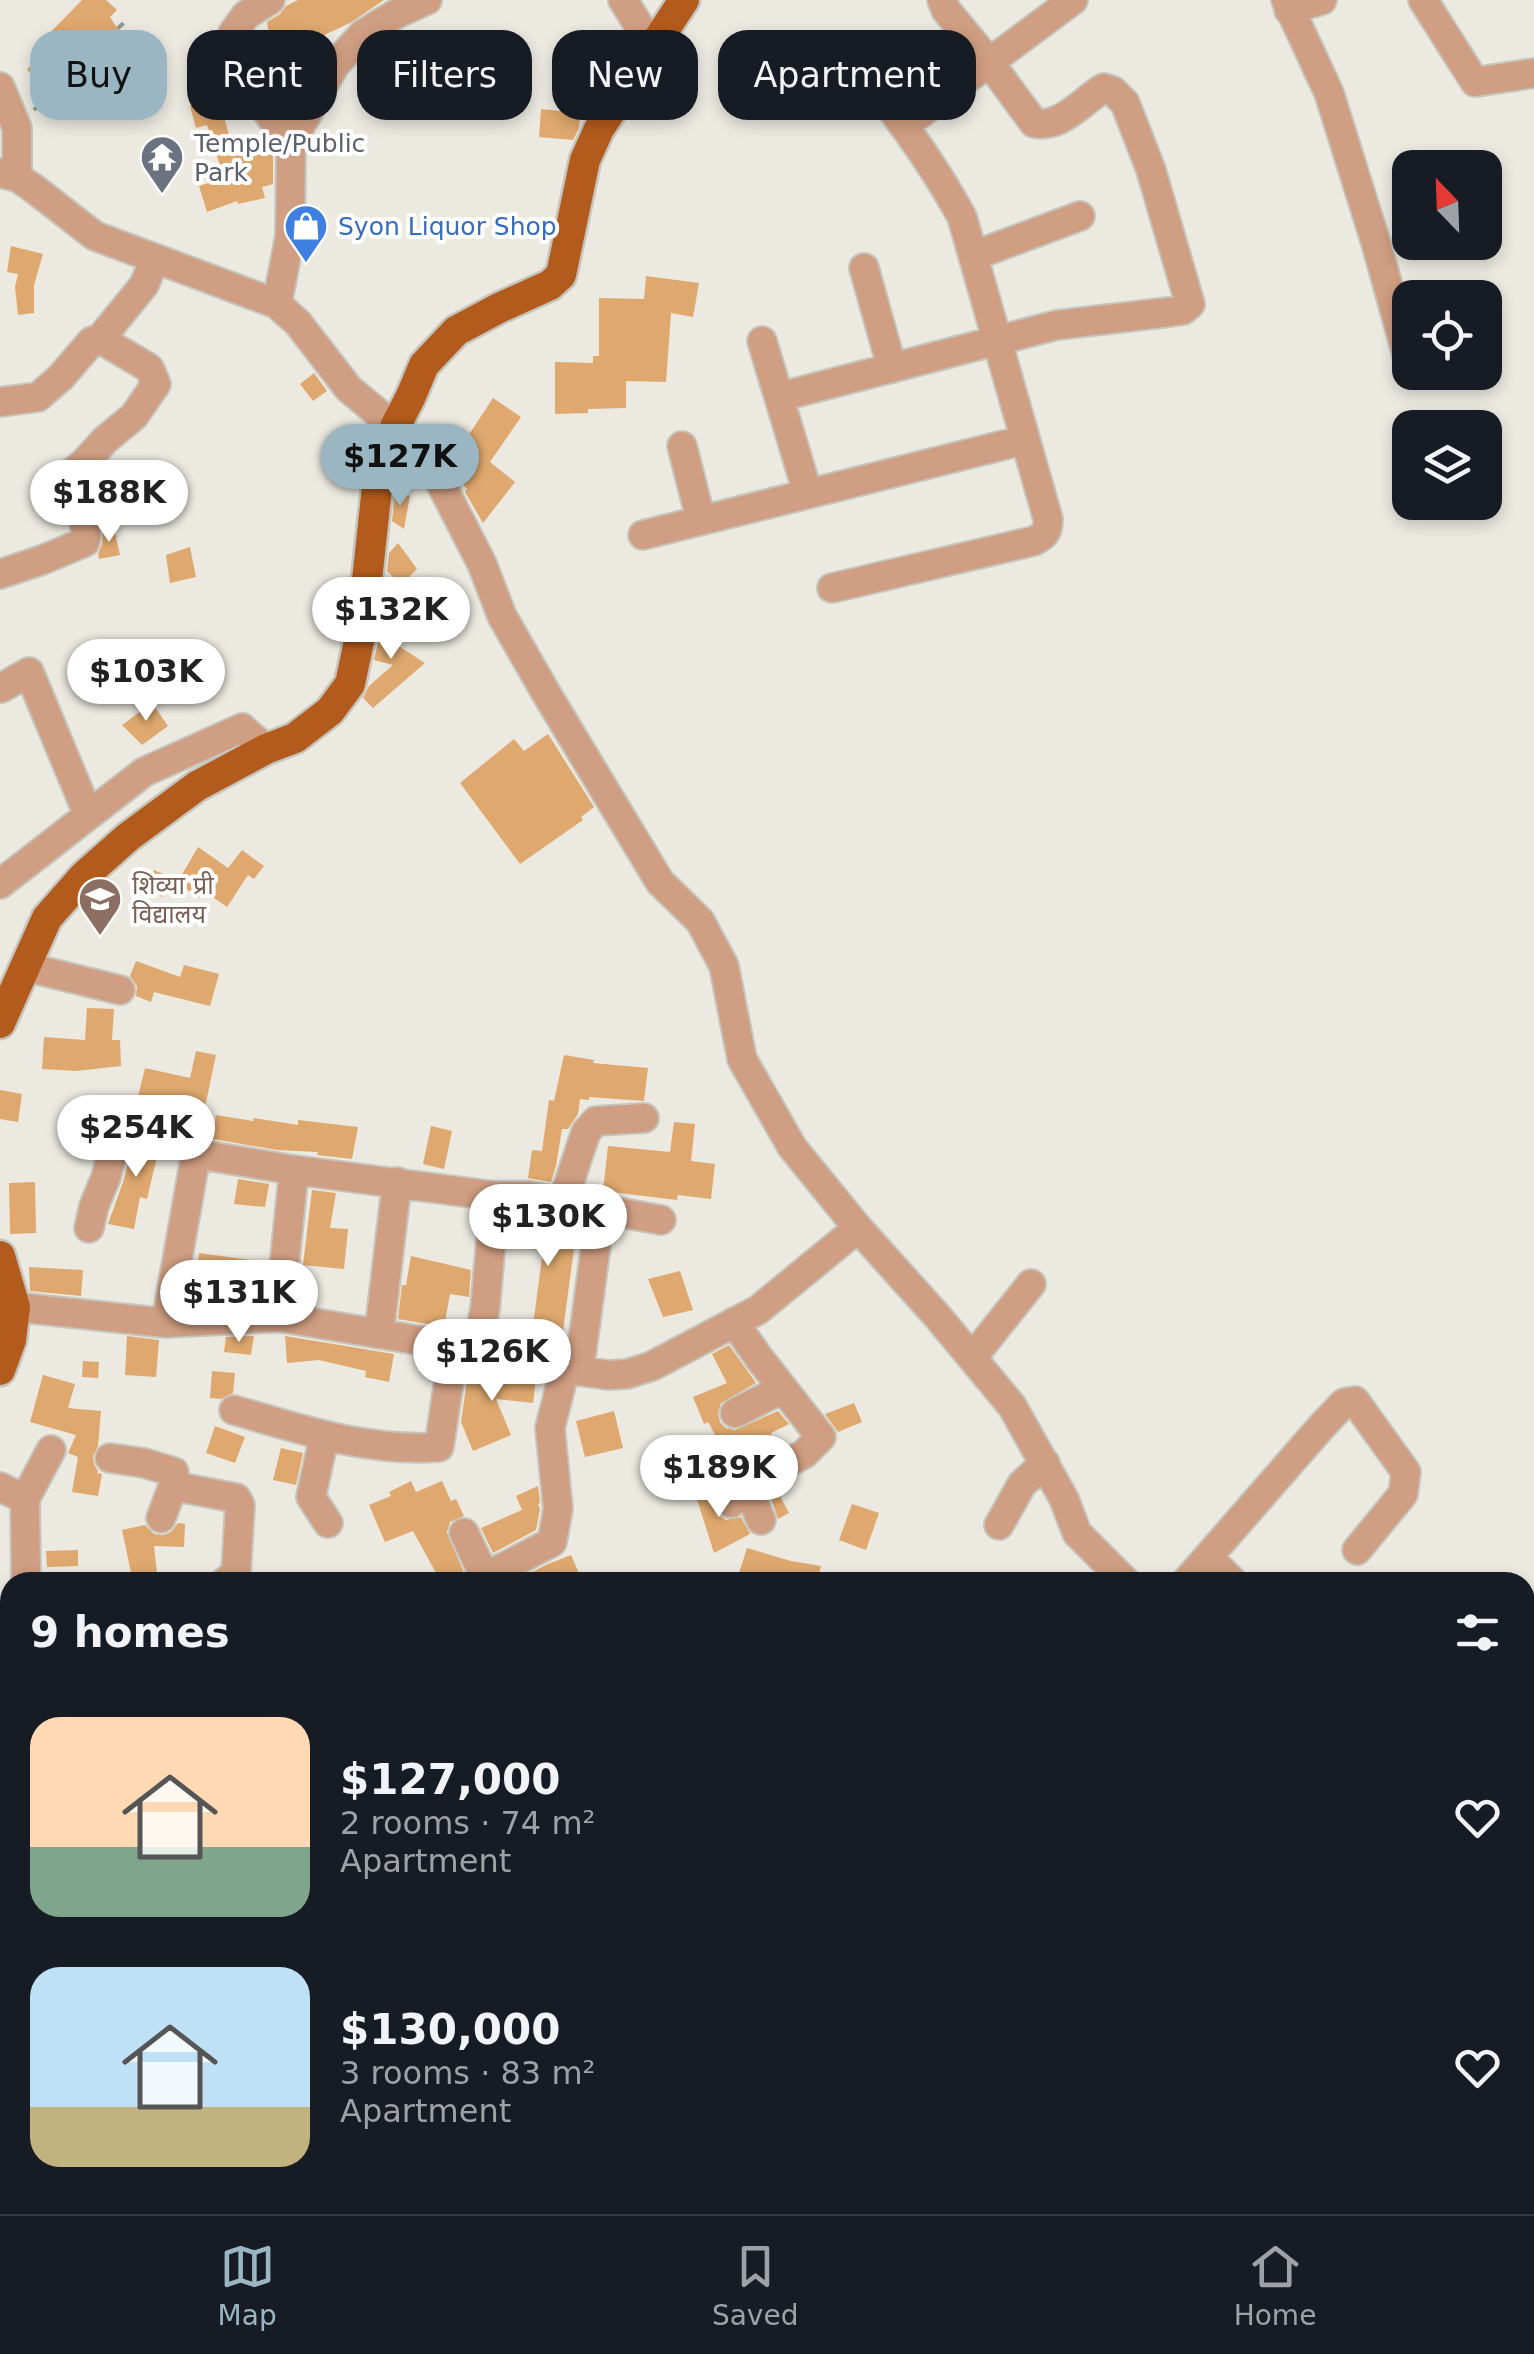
<!DOCTYPE html>
<html lang="en">
<head>
<meta charset="utf-8">
<style>
	:root { --surface:#171b24; --page:#20242c; --text:#f1f3f6; --muted:#9ea1a6; --line:#363941; --accent:#99b6c2 }
	body { margin:0; font-family:"DejaVu Sans","Noto Sans Devanagari",sans-serif; background:var(--page); color:var(--text); height:100vh; display:flex; flex-direction:column; font-size:38px; white-space:nowrap }
	* { box-sizing:border-box; margin:0 }
	p { font-size:32px; color:var(--muted) }
	.icon { flex:none; width:55px; height:55px; fill:none; stroke:currentColor; stroke-width:2; stroke-linecap:round; stroke-linejoin:round }
	.map { position:relative; flex:1; overflow:hidden }
	.panel { position:absolute; left:0px; top:1572px; width:1535px; height:642px; display:flex; flex-direction:column; background:var(--surface); border-radius:30px 30px 0 0; box-shadow:0 5px 15px #0003 }
	.panel>* { flex:none }
	.guide { position:absolute; left:30px; top:30px; width:1000px; height:90px; display:flex; gap:20px }
	.needle { width:65px; rotate:337deg }
	.fabs { position:absolute; left:1392px; top:150px; display:grid; gap:20px }
	.fabs a { display:grid; place-items:center; width:110px; height:110px; border-radius:20px; background:var(--surface); box-shadow:0 5px 15px #0003; font-size:50px }
	.price { position:absolute; translate:-50% -85px; padding:0 22px; border-radius:35px; background:#fff; color:#222; font-size:32px; line-height:65px; filter:drop-shadow(0 2px 5px #0008) }
	.price::after { content:''; position:absolute; left:50%; top:60px; width:30px; height:22px; margin-left:-15px; background:inherit; clip-path:polygon(0 0,100% 0,50% 100%) }
	.price.on { background:var(--accent); color:#111 }
	ul { padding:0; list-style:none }
	li { display:flex; align-items:center; gap:30px; height:250px; padding:0 30px }
	li span { display:grid; place-items:center; flex:none; width:280px; height:200px; border-radius:30px; color:#555 }
	li>.icon { margin-inline-start:auto }
	span .icon { width:120px; height:120px; fill:#fffc; stroke-width:1 }
	li b { font-size:42px }
	h2 { display:flex; justify-content:space-between; align-items:center; height:120px; padding:0 30px; font-size:42px }
	.pill { padding:0 35px; border-radius:30px; background:var(--surface); box-shadow:0 5px 15px #0003; font-size:35px; line-height:90px }
	.pill.on { background:var(--accent); color:#111 }
	.tabs { display:flex; justify-content:space-around; align-items:center; height:140px; border-top:2px solid var(--line); background:var(--surface); font-size:28px; color:var(--muted) }
	.tabs a { display:grid; justify-items:center; gap:5px }
	.tabs .on { color:var(--accent) }
	.map>svg:first-child { display:block }
	.water { fill:#7ee3f8 }
	.building { fill:#dfa86e }
	.lines { fill:none; stroke-linecap:round; stroke-linejoin:round }
	.minor-casing { stroke:#c6c5bd; stroke-width:32 }
	.major-casing { stroke:#c6c5bd; stroke-width:35 }
	.path { stroke:#999791; stroke-width:4; stroke-dasharray:8 5; stroke-linecap:butt }
	.minor { stroke:#d09e82; stroke-width:28 }
	.major { stroke:#b35b1c; stroke-width:30 }
	.labels { text-anchor:middle; stroke-width:8; stroke-linejoin:round; paint-order:stroke }
	.worship-label { font-size:25px; fill:#5b616d; stroke:#fff; text-anchor:start }
	.shop-label { font-size:25px; fill:#366cbe; stroke:#fff; text-anchor:start }
	.education-label { font-size:25px; fill:#785e54; stroke:#fff; text-anchor:start }
</style>
</head>
<body>
<div class="map">
<svg width="1534" height="2214" viewBox="0 0 1534 2214">
	<rect width="100%" height="100%" fill="#ebe9e0"/>
	<path class="water" d="M1534,2089v51l-9,3v-51z
		M1250,2205h142l-15,9h-144z"/>
	<path class="building" d="M82,0h24l11,10 -7,7 30,47 -50,32 6,7 -24,17 -21,-30 -24,-20 12,-16 -5,-5z
		M298,0h86l-34,23 -56,26 1,4 -22,7 -6,-38 13,-8 6,-8z
		M604,51l9,14 -13,8 -9,-13z
		M575,66l5,53 -1,9 -6,12 -34,-3 2,-28 19,2 -4,-43z
		M220,99l10,41 12,-2 7,18 24,-6v34l-11,3 3,11 -27,6 -1,-3 -30,11 -8,-26 25,-8 -17,-53 -11,3 -6,-22z
		M11,246l32,8 -9,31v28l-16,2 -3,-28 3,-13 -11,-2z
		M646,276l53,7 -6,34 -22,-4 -5,69 -40,-1v27l-38,1v4l-33,1v-52l38,1v-7h6v-58l45,1z
		M314,373l13,18 -14,10 -13,-17z
		M493,398l28,19 -31,45 25,20 -32,41 -18,-31 2,-3 -20,-28 17,-19z
		M344,435l25,13 -19,34 -24,-15z
		M395,491l15,5 -6,33 -12,-8z
		M114,528l6,27 -21,4 -1,-5 4,-10 1,-13z
		M398,543l19,26 -16,16 -14,-14 2,-18z
		M190,547l6,30 -26,6 -4,-28z
		M384,615l20,7 -7,23 28,18 -52,45 -10,-10 6,-12 24,-21 -19,-5z
		M152,703l16,23 -26,19 -20,-20z
		M548,734l46,73 -13,10 2,3 -63,44 -60,-81 54,-44 10,12z
		M198,847l30,21 14,-18 22,16 -10,13 -6,-4 -21,32 -23,-16 -4,7 -23,-15z
		M154,870l16,7 -8,20 -18,-10z
		M136,961l44,16 4,-12 35,9 -9,32 -56,-14 -3,10 -15,-6 1,-10 -7,-10z
		M87,1008l27,1 -2,31h8l1,26 -45,5 -34,-2 2,-32 41,3z
		M196,1051l20,4 -12,57 -40,-12 -26,-3 7,-29 45,10z
		M564,1055l30,5 -1,3 55,5 -4,33 -55,-4v3l-9,-1 -2,15 -10,15h-6l-6,37 -5,16 -23,-4 4,-28 10,1 7,-51 5,1z
		M0,1090l22,4 -4,28 -18,-3z
		M216,1115l37,6 1,-3 44,7v-5l60,7 -6,32 -35,-4 1,-3 -41,-2 -64,-11z
		M674,1122l21,2 -4,37 24,3 -4,35 -33,-4 -1,5 -74,-9 5,-45 62,6z
		M431,1126l21,5 -8,38 -21,-5z
		M136,1132l26,4 -15,63 -7,-2 -6,32 -26,-5 15,-42z
		M238,1179l31,5 -4,23 -31,-3z
		M35,1182l1,51 -26,1 -1,-51z
		M312,1190l24,3 -6,35 18,1 -4,40 -41,-4z
		M511,1214h15l55,9 -3,25h-4l-13,98 -30,-5 12,-91 -35,-2z
		M199,1253l59,8 -4,35 -30,-3 2,-13 -29,-2z
		M411,1256l60,14 -2,27 -19,-3 -6,33 -46,-8 4,-34h4z
		M29,1267l54,3 -2,26 -51,-5z
		M680,1271l13,39 -30,7 -15,-38z
		M127,1336l32,4 -3,37 -31,-2z
		M254,1336l-3,19 -27,-3 2,-15z
		M285,1336l109,18 -5,28 -24,-5 1,-6 -47,-11 -32,3z
		M729,1345l27,38 -35,20 -3,10 2,9 6,6 9,2 43,-19 11,13 -18,9 4,17 -26,14 -8,-20 -16,9 -17,-31 -4,2 -11,-27 34,-14 -15,-29z
		M83,1361l16,1 -1,16 -16,-1z
		M469,1366l67,12 -3,25 -37,-4 15,36 -38,16 -12,-29z
		M212,1371l23,2 -2,20 -12,6 -11,-1z
		M43,1375l32,9 -7,24 33,3 -3,35 -5,10 1,8 4,7 -1,2 5,1 -4,22 -26,-4 6,-35 -10,-4 8,-18 -46,-13z
		M854,1403l8,19 -24,10 -13,-18z
		M614,1411l9,37 -38,9 -9,-36z
		M215,1426l30,11 -10,26 -29,-10z
		M281,1448l22,5 -7,32 -23,-5z
		M411,1481l5,11 26,-11 9,20 5,-2 8,17 -14,6 -3,11 21,49h-27l-28,-51 -28,11 -16,-37 22,-9 -2,-4z
		M716,1482l3,8 -4,7 -1,9 3,8 9,6 15,-3 9,17 -36,19 -20,-63z
		M538,1486l2,17 -2,1 2,5 -4,21 -43,23 -12,-25 41,-18 -6,-14z
		M779,1494l10,19 -11,6 -7,-21z
		M852,1504l27,9 -13,37 -27,-10z
		M178,1523l7,1 -1,23 -30,-1 4,36h-25l-11,-52 23,-5 9,9 9,1 8,-3z
		M747,1548l44,13 30,5 -4,16h-81z
		M78,1550v16l-31,1 -1,-16z
		M571,1555l12,27h-71l36,-18z"/>
	<g class="lines">
		<g class="minor-casing">
			<path id="minor" d="M270,0l-24,15 -13,18c3,37 33,81 58,109
				M623,0l30,48
				M1286,0l43,93 47,150 33,119
				M1423,0l52,82 59,-9
				M1289,10l33,-10
				M0,87l17,41v49
				M905,125l168,-125
				M0,173l17,4 16,11 62,48 182,68 21,19 51,66 46,38 43,51 44,86 20,52 44,77 114,189 40,39 24,45 18,93 50,88 66,81 80,89 74,89 52,93 13,34 49,49
				M973,256l107,-40
				M864,268l28,100
				M277,304l13,-68 1,-94 44,-77 28,-31 33,-20 31,-14
				M762,341l46,153
				M779,397l278,-72 113,-13 13,-2 7,-6 -39,-134 -26,-67 -12,-12 -9,-3c-21,12 -43,41 -70,35l-45,-61 -43,-52 -4,-10
				M0,402l38,-5 23,-20 31,-36 8,-2
				M682,446l19,74
				M643,535l381,-95
				M0,574l42,-14 43,-18c4,-22 -11,-44 -21,-63l20,-16 21,-23 29,-24 22,-32 -7,-16 -49,-29 44,-54 11,-26
				M832,588l202,-47c11,-6 14,-9 14,-22l-86,-302c-33,-61 -75,-115 -118,-169
				M1,688l28,-16 59,142
				M0,884l144,-112 98,-44 24,21
				M26,967l94,23
				M196,1154l98,16 201,26h33l133,24
				M563,1201l23,-69 10,-11 48,-3
				M89,1228l5,-22 12,-29 16,-64 36,3 26,10 12,28 -30,169
				M15,1307l151,16 113,-6 287,48 13,6 30,4 18,-1 25,-8 106,-56 100,-82
				M279,1317l15,-147
				M379,1334l18,-152
				M476,1351l9,-42 10,-113
				M972,1358l59,-74
				M579,1371l22,-163
				M234,1410c68,20 133,42 205,37l15,-99
				M735,1413l47,-24
				M324,1437l-13,60 17,26
				M110,1458l34,5 30,9 -1,14 -12,32
				M173,1486l63,12 4,7 -4,68 -11,9
				M0,1487l25,12
				M747,1488l14,32
				M731,1503l28,-25 45,-24 17,-17 -62,-79 -25,-36
				M999,1525l23,-41 23,-21
				M464,1533l21,44 67,-35 6,-33 -8,-81 16,-63
				M1208,1557l25,25
				M26,1582l-1,-83 26,-49
				M1186,1582l136,-156 22,-23 11,-2 51,71 -3,22 -46,56
				M0,1791l10,-19"/>
		</g>
		<g class="major-casing">
			<path id="major" d="M0,1023l47,-105 37,-42 44,-39 69,-51 69,-37 29,-11 35,-27 20,-27 12,-57 15,-140 18,-60 16,-31 13,-31 32,-34 43,-23 51,-23 11,-10 24,-115 14,-31 85,-129
				M0,1256l15,51 -4,33 -11,30"/>
		</g>
		<path class="path" d="M34,110l51,-55 39,-32
			M1027,2214l4,-9"/>
		<use href="#minor" class="minor"/>
		<use href="#major" class="major"/>
	</g>
	<defs>
		<g id="temple-pin" transform="scale(2.25)"><path d="M0 17L-7.5 6A9.5 9.5 0 1 1 7.5 6Z" fill="#6b7280" stroke="#fff"/><path d="M0-6L5-2H3V0L6.5 2.5H4V6H1.5V3h-3V6H-4V2.5H-6.5L-3 0V-2H-5Z" fill="#fff"/></g>
		<g id="shop-pin" transform="scale(2.25)"><path d="M0 17L-7.5 6A9.5 9.5 0 1 1 7.5 6Z" fill="#3f7fe0" stroke="#fff"/><path d="M-5-2.5h2.3a2.7 3.5 0 0 1 5.4 0H5L5.5 6h-11ZM-1.5-2.5h3a1.5 2.3 0 0 0-3 0Z" fill="#fff"/></g>
		<g id="school-pin" transform="scale(2.25)"><path d="M0 17L-7.5 6A9.5 9.5 0 1 1 7.5 6Z" fill="#8d6e63" stroke="#fff"/><path d="M0-5L7-2L0 1L-7-2ZM-4 1L0 2.5L4 1V4Q0 6-4 4Z" fill="#fff"/></g>
	</defs>
	<g fill-rule="evenodd">
		<use href="#temple-pin" x="162" y="157"/>
		<use href="#shop-pin" x="306" y="226"/>
		<use href="#school-pin" x="100" y="899"/>
	</g>
	<g class="labels">
		<g class="worship-label">
			<text x="194" y="152">Temple/Public<tspan x="194" dy="29">Park</tspan></text>
		</g>
		<g class="shop-label">
			<text x="338" y="235">Syon Liquor Shop</text>
		</g>
		<g class="education-label">
			<text x="132" y="894">शिव्या प्री<tspan x="132" dy="29">विद्यालय</tspan></text>
		</g>
	</g>
</svg>
<div class="fabs">
<a><svg class="needle" viewBox="-14 -14 28 28"><path d="M0-13l5 13h-10z" fill="#e53935"/><path d="M0 13l5-13h-10z" fill="#9ea1a6"/></svg></a>
<a><svg class="icon" aria-label="locate" viewBox="0 0 24 24"><circle cx="12" cy="12" r="6"/><path d="M12 2v4M12 18v4M2 12h4M18 12h4"/></svg></a>
<a><svg class="icon" aria-label="layers" viewBox="0 0 24 24"><path d="M12 4l9 5-9 5-9-5zM3 14l9 5 9-5"/></svg></a>
</div>
<b class="price on" style="left:400px;top:509px">$127K</b>
<b class="price" style="left:109px;top:545px">$188K</b>
<b class="price" style="left:391px;top:662px">$132K</b>
<b class="price" style="left:146px;top:724px">$103K</b>
<b class="price" style="left:136px;top:1180px">$254K</b>
<b class="price" style="left:548px;top:1269px">$130K</b>
<b class="price" style="left:239px;top:1345px">$131K</b>
<b class="price" style="left:492px;top:1404px">$126K</b>
<b class="price" style="left:719px;top:1520px">$189K</b>
<div class="guide">
<a class="pill on">Buy</a>
<a class="pill">Rent</a>
<a class="pill">Filters</a>
<a class="pill">New</a>
<a class="pill">Apartment</a>
</div>
<section class="panel">
<h2>9 homes<svg class="icon" aria-label="filters" viewBox="0 0 24 24"><path d="M4 7h16M4 17h16"/><circle cx="9" cy="7" r="2"/><circle cx="15" cy="17" r="2"/></svg></h2>
<ul>
<li><span style="background:linear-gradient(#ffd9b3 65%,#7fa58c 0)"><svg class="icon" aria-label="home" viewBox="0 0 24 24"><path d="M3 11l9-7 9 7M6 9v11h12V9"/></svg></span><div><b>$127,000</b><p>2 rooms · 74 m²</p><p>Apartment</p></div><svg class="icon" aria-label="heart" viewBox="0 0 24 24"><path d="M12 20l-8-8c-3-5 5-10 8-4 3-6 11-1 8 4z"/></svg></li>
<li><span style="background:linear-gradient(#bfe0f5 70%,#c2b280 0)"><svg class="icon" aria-label="home" viewBox="0 0 24 24"><path d="M3 11l9-7 9 7M6 9v11h12V9"/></svg></span><div><b>$130,000</b><p>3 rooms · 83 m²</p><p>Apartment</p></div><svg class="icon" aria-label="heart" viewBox="0 0 24 24"><path d="M12 20l-8-8c-3-5 5-10 8-4 3-6 11-1 8 4z"/></svg></li>
</ul>
</section>
</div>
<nav class="tabs">
<a class="on"><svg class="icon" aria-label="map" viewBox="0 0 24 24"><path d="M3 6l6-2 6 2 6-2v14l-6 2-6-2-6 2zM9 4v14M15 6v14"/></svg>Map</a>
<a><svg class="icon" aria-label="saved" viewBox="0 0 24 24"><path d="M7 4h10v16l-5-4-5 4z"/></svg>Saved</a>
<a><svg class="icon" aria-label="home" viewBox="0 0 24 24"><path d="M3 11l9-7 9 7M6 9v11h12V9"/></svg>Home</a>
</nav>
</body>
</html>
